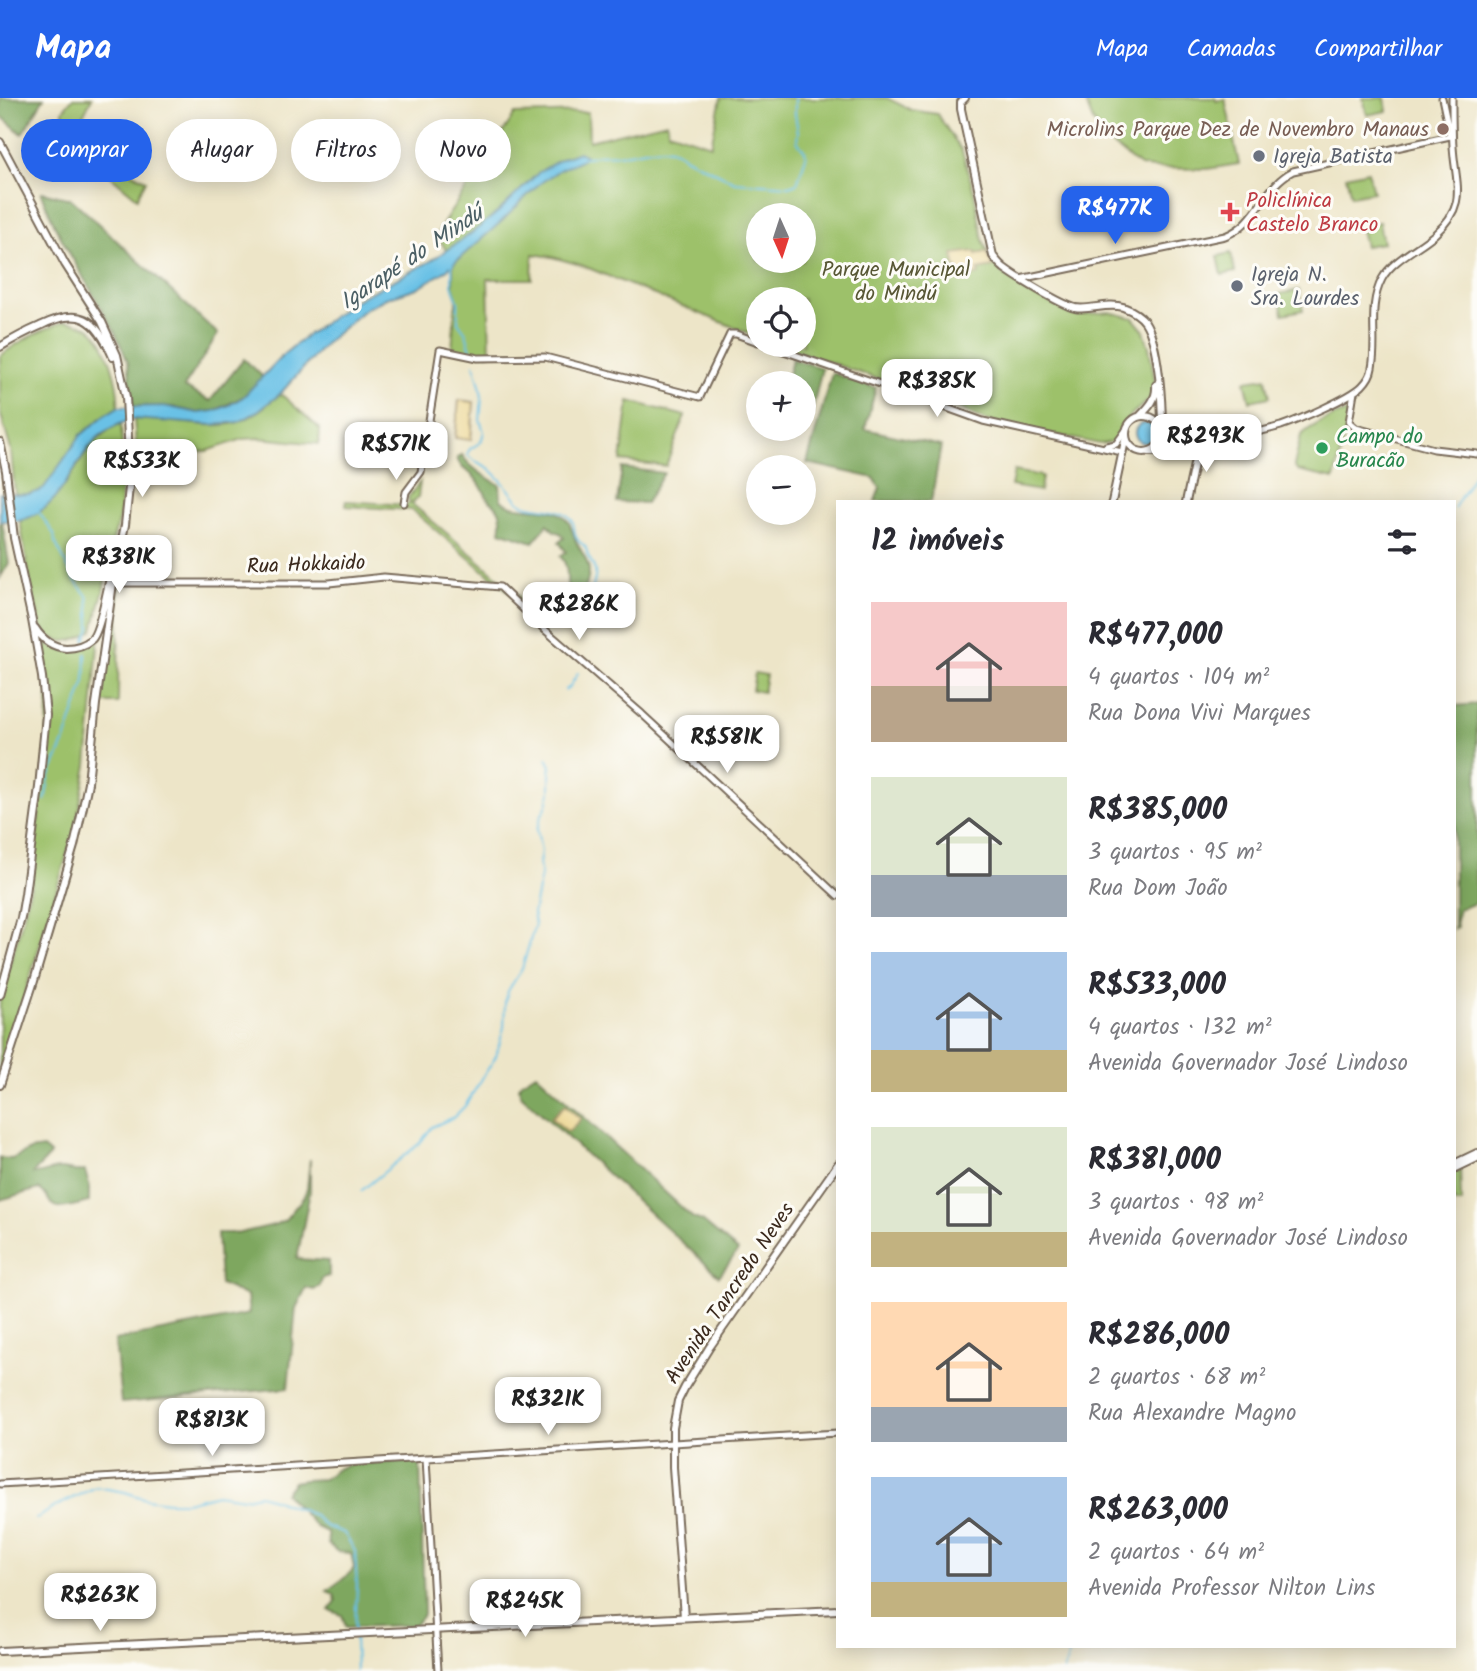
<!DOCTYPE html>
<html lang="pt">
<head>
<meta charset="utf-8">
<style>
	:root { --surface:#fff; --page:#f2f2f3; --text:#2b2b33; --muted:#7c7c81; --accent:#2563eb }
	body { margin:0; font-family:Kalam,sans-serif; background:var(--page); color:var(--text); height:100vh; display:flex; flex-direction:column; font-size:26px; white-space:nowrap }
	* { box-sizing:border-box; margin:0 }
	p { font-size:23px; color:var(--muted) }
	.icon { flex:none; width:38px; height:38px; fill:none; stroke:currentColor; stroke-width:2; stroke-linecap:round; stroke-linejoin:round }
	.map { position:relative; flex:1; overflow:hidden }
	.details { position:absolute; left:836px; top:402px; width:620px; height:1148px; display:flex; flex-direction:column; background:var(--surface); border-radius:0px; box-shadow:0 4px 18px #0003 }
	.details>* { flex:none }
	.banner { position:absolute; left:21px; top:21px; width:665px; height:63px; display:flex; gap:14px }
	.needle { width:46px; rotate:177deg }
	.tools { position:absolute; left:746px; top:105px; display:grid; gap:14px }
	.tools a { display:grid; place-items:center; width:70px; height:70px; border-radius:50%; background:var(--surface); box-shadow:0 4px 18px #0003; font-size:35px }
	.price { position:absolute; translate:-50% -60px; padding:0 16px; border-radius:14px; background:#fff; color:#222; font-size:23px; line-height:46px; filter:drop-shadow(0 2px 4px #0008) }
	.price::after { content:''; position:absolute; left:50%; top:42px; width:21px; height:16px; margin-left:-10px; background:inherit; clip-path:polygon(0 0,100% 0,50% 100%) }
	.price.selected { background:var(--accent); color:#fff }
	ul { padding:0; list-style:none }
	li { display:flex; align-items:center; gap:21px; height:175px; padding:0 35px }
	li span { display:grid; place-items:center; flex:none; width:196px; height:140px; border-radius:0px; color:#555 }
	li>.icon { margin-inline-start:auto }
	span .icon { width:84px; height:84px; fill:#fffc; stroke-width:1 }
	li b { font-size:30px }
	h2 { display:flex; justify-content:space-between; align-items:center; height:84px; padding:0 35px; font-size:30px }
	.pill { padding:0 24px; border-radius:32px; background:var(--surface); box-shadow:0 4px 18px #0003; font-size:24px; line-height:63px }
	.pill.selected { background:var(--accent); color:#fff }
	header { display:flex; align-items:center; gap:42px; box-sizing:border-box; height:98px; padding:0 35px; background:var(--accent); color:#fff }
	header strong { font-size:33px }
	nav { display:flex; gap:38px; margin-inline-start:auto; font-size:24px }
	.map>svg:first-child { display:block }
	.green { fill:#9dc16b; stroke:#6c7644; stroke-width:2; fill-rule:evenodd }
	.forest { fill:#7ea75f; stroke:#5c683e; stroke-width:2 }
	.sand { fill:#eeda9e; stroke:#94825e; stroke-width:2 }
	.water { fill:#69c1e6; stroke:#527682; stroke-width:2 }
	.lines { fill:none; stroke-linecap:round; stroke-linejoin:round }
	.stream { stroke:#69c1e6; stroke-width:2 }
	.tertiary-casing { stroke:#796b5a; stroke-width:9 }
	.secondary-casing { stroke:#796b5a; stroke-width:10 }
	.tertiary { stroke:#fff; stroke-width:5 }
	.secondary { stroke:#fff; stroke-width:6 }
	.education-dot { fill:#8d6e63; stroke:#fdfcf7; stroke-width:2.5 }
	.worship-dot { fill:#6b7280; stroke:#fdfcf7; stroke-width:2.5 }
	.health-dot { fill:#e0444e; stroke:#fdfcf7; stroke-width:2.5 }
	.leisure-dot { fill:#2e9e5b; stroke:#fdfcf7; stroke-width:2.5 }
	.labels { text-anchor:middle; stroke-width:6; stroke-linejoin:round; paint-order:stroke }
	.education-label { font-size:21px; fill:#785e54; stroke:#fdfcf7; text-anchor:end }
	.worship-label { font-size:21px; fill:#5b616d; stroke:#fdfcf7; text-anchor:start }
	.health-label { font-size:21px; fill:#be3a42; stroke:#fdfcf7; text-anchor:start }
	.park-label { font-size:21px; fill:#585735; stroke:#fdfcf7 }
	.leisure-label { font-size:21px; fill:#27864d; stroke:#fdfcf7; text-anchor:start }
	.street-label { font-size:21px; fill:#3b2a1e; stroke:#fdfcf7 }
	.water-label { font-size:23px; font-style:italic; fill:#4b5f64; stroke:#fdfcf7 }
</style>
</head>
<body>
<header>
<strong>Mapa</strong>
<nav><a>Mapa</a><a>Camadas</a><a>Compartilhar</a></nav>
</header>
<div class="map">
<svg width="1477" height="1573" viewBox="0 0 1477 1573">
	<rect width="100%" height="100%" fill="#fdfcf7"/>
	<filter id="ink" filterUnits="userSpaceOnUse"><feTurbulence type="fractalNoise" baseFrequency=".0143" numOctaves="2"/><feDisplacementMap in="SourceGraphic" scale="14" xChannelSelector="R" yChannelSelector="G"/><feConvolveMatrix kernelMatrix="1 2 1 2 8 2 1 2 1" color-interpolation-filters="sRGB"/></filter>
	<filter id="wash" filterUnits="userSpaceOnUse"><feTurbulence type="fractalNoise" baseFrequency=".00686" numOctaves="4" result="noise"/><feDisplacementMap in="SourceGraphic" scale="28" xChannelSelector="R" yChannelSelector="G"/><feGaussianBlur stdDeviation="1.57" result="paint"/><feColorMatrix in="noise" values="0 0 0 0 0 0 0 0 0 0 0 0 0 0 0 0 0 1.4 0 .05"/><feComposite in="paint" operator="in"/></filter>
	<g filter="url(#wash)">
		<rect width="100%" height="100%" fill="#ede5c8"/>
		<path class="green" d="M73,0h19l-15,29 -14,-14v-3z
			M721,0h166l24,12 26,4 25,37 12,41 9,48 8,20 11,13 32,22 39,20 37,-3 23,6 11,13 5,16 7,41 -1,8c-8,6 -17,12 -24,19 -16,17 -1,25 -31,29l-116,-24 -33,-16 -172,-59h24v-46h-45v38l-177,-72 -29,-8 -19,-3 -1,25h-44l2,74 -14,1 -24,-3 3,-43 2,-8 -4,-15v-23l-16,-27 7,-13 71,-108 73,-2 1,29 78,-19 1,9 43,14zM758,117h45v46h-45z
			M1084,0h131l1,3 9,-2 14,65 -32,5 -55,-1 -12,-2 -33,-25 -14,-20z
			M1363,0h22l2,13 -20,4z
			M84,50l62,32 -9,18 -55,-46z
			M1368,73l5,21 -22,4 -5,-20z
			M1085,107l4,18 -21,4 -3,-17z
			M1379,124l4,21 -18,3 -5,-20z
			M1231,155l4,19 -13,3 -4,-19z
			M1299,192l4,20 -20,4 -4,-20z
			M66,223c10,2 18,3 26,9 16,13 28,57 26,77l-13,8 -24,20 -37,54c-10,6 -18,7 -29,5l-4,-44 -11,-38v-56c19,-15 43,-27 66,-35z
			M1266,280l4,19 -20,4 -5,-20z
			M279,297l4,1 37,33 -1,15 -60,-6 -16,1 -36,12 -70,5 -3,-37c13,1 26,1 38,2 21,2 45,8 66,1 15,-5 28,-17 41,-27z
			M629,303l56,15 -19,50 -45,-5z
			M1347,314l3,2 -16,65 -36,-8 -4,-5 7,-31c14,-12 29,-18 46,-23z
			M121,325l2,41 -3,50 -10,37 -7,41 -10,38c-17,12 -38,18 -52,-3 -2,-4 -3,-11 -4,-16 -8,-29 -12,-60 -17,-91 7,-2 14,-5 21,-9 6,-3 10,-10 15,-15 24,-27 30,-57 65,-73z
			M1014,373l28,5 -2,15 -29,-5z
			M420,384l-2,15 -6,7 63,53 66,59 -1,2 -128,-108 -66,-4v-5l61,4 3,-2 -2,-5z
			M117,488h2l-1,117h-17z
			M99,536l-12,131 -11,60 -76,251v-79l21,-71 10,-40 16,-145 1,-47 -7,-53c20,14 42,12 58,-7z
			M755,575l11,2 -3,17 -11,-2z
			M1460,1069l1,36h-7v-33z"/>
		<path class="forest" d="M0,0h44l-22,36 -22,-19z
			M42,94l29,7 7,6 140,129 -34,53 26,14 34,-42 17,16 1,4 -19,18 -29,14 -16,2 -26,-6 -39,-1 -5,-44 -13,-30 -44,-76 -16,-30 -14,-32z
			M792,261l30,9 -12,52 -7,-2v-35h-17z
			M832,275l44,15 -11,41 76,17 -10,56 -56,-1 5,-13 -6,-10 -67,-15z
			M462,357c7,12 25,23 38,30l1,15c19,16 51,0 67,21 4,6 5,14 8,20 4,9 13,20 13,30 0,6 -2,11 -3,16 -8,2 -13,4 -19,-2 0,-10 1,-21 -7,-29l6,-4 -7,-10 5,-4 -4,-5 -6,-2 -6,-7 -15,18 -33,-11c2,-9 2,-19 -5,-26 -6,-7 -4,0 -8,-8 -4,-8 -9,-17 -16,-23 -7,-5 -11,-7 -14,-16z
			M622,370l42,5 -18,30 -29,-1z
			M0,423h2l7,42 -9,15z
			M1477,606v158h-2l1,41 -17,6 -3,11 1,8 -3,1v-223z
			M536,975l157,145 9,3 36,30 -19,25 -198,-181 -2,-8 3,-5z
			M43,1050l7,6c-4,8 -12,12 -17,20 10,0 20,-6 29,-5 10,1 11,3 23,2l4,14v17c-12,2 -31,11 -39,0 -4,-6 -4,-9 -11,-13l-39,11v-42l12,1 18,-9z
			M310,1061v32l-13,68 32,2v15l-7,2 -2,8 -6,4 -8,-2 -10,20 -8,80 -167,15 -6,-63 134,-26 -2,-18 -27,-12 -3,-51h23l34,-8 11,-5 18,-22 4,-9z
			M420,1363l4,153 -9,11 -69,2 -4,-12 -13,-5 7,-9 -2,-7 -7,-3c11,-10 17,-10 27,-23l-3,-15 -13,-1 -10,-8 -1,-12 -11,-5 -31,-34 9,-11 11,-2 19,-1 15,-11 12,-4z"/>
		<path class="sand" d="M975,153l1,3 11,-2 6,15 -15,3 1,4 -21,5 -5,-25z
			M459,302l15,2 -3,38 -16,-2z
			M565,1007l16,14 -13,13 -17,-14z"/>
		<path class="water" d="M579,54l6,3 -4,5 -22,10 -21,15 -36,36 -58,51 -27,16 -31,10 -21,11 -38,33 -48,53 -24,18 -16,9 -27,3 -78,-6c-16,5 -31,11 -42,25 -22,26 -33,66 -70,76 -7,2 -15,1 -22,1v-28c16,1 29,4 43,-4l38,-54 24,-20 13,-8 46,-1 34,7 16,-2 15,-6 14,-8 41,-43 22,-18 53,-38 70,-36 40,-27 29,-23 41,-40 22,-13z
			M1135 335a10 10 0 1 1 20 0a10 10 0 1 1-20 0Z"/>
		<g class="lines">
			<path class="stream" d="M581,59c7,1 10,-1 17,-2 7,-1 15,0 23,-1 21,-2 49,-14 65,4l49,24 54,4 8,-3 9,-26 -1,-6 -8,-10 1,-9 -3,-18v-16
				M452,164v22l6,18v20l8,11 5,18
				M474,266l6,21 2,12 -2,23 4,12 -3,10 -11,7 -3,5c6,9 17,9 24,16 9,8 17,18 24,27 7,14 35,8 49,16 15,9 7,18 14,27 5,7 4,1 8,8 0,1 2,9 3,10 4,7 7,11 6,20 -1,6 -3,11 -3,16 0,8 3,14 1,21
				M1454,410l23,-38
				M38,413l16,23 1,8 19,37 14,18 2,31 -5,12
				M565,592l4,-2 9,-15
				M45,702l4,-23 15,-34 21,-62 1,-27
				M361,1093l59,-48 12,-16 22,-10 11,-11 31,-50 8,-29 1,-25 3,-11 14,-22 13,-45 -2,-11 8,-38 -2,-11 2,-13 -4,-21 4,-14 6,-11 3,-14v-18l1,-7 -4,-8
				M36,1421l22,-14 38,-18 29,5 21,7 22,3h18l31,-8 28,4 14,-3 11,3 44,17 11,11 19,7 11,18 2,35 -2,44
				M355,1538l1,35
				M1064,1573l7,-24"/>
		</g>
	</g>
	<g filter="url(#ink)">
		<g class="lines">
			<g class="tertiary-casing">
				<path id="tertiary" d="M1442,0l8,38
					M1020,181l205,-43c34,-13 37,-49 68,-65l157,-35
					M766,247l114,39 103,37 139,31
					M1354,294l-5,30 7,6 78,21 43,5
					M1197,345c27,-5 57,-9 84,-17 17,-6 69,-28 81,-40 5,-5 9,-11 10,-18 6,-30 -5,-60 10,-89 10,-19 37,-31 53,-45 34,-30 20,-50 18,-88 -1,-16 -1,-32 -1,-48
					M1106,348l10,-2 10,-14
					M404,405l2,-11 15,-20 19,-122 38,8 67,-1 155,40 30,-63h6l22,8
					M113,485h216l55,-6 116,10 44,42 98,85 196,182
					M426,1360l12,213
					M0,1386l838,-51"/>
			</g>
			<g class="secondary-casing">
				<path id="secondary" d="M965,0l-4,4v7l32,147c3,4 6,8 11,12 12,9 56,36 71,40 15,3 32,-6 48,-1 8,3 17,8 22,15 14,21 17,81 17,107
					M0,44l65,122 37,58 15,33 9,42 4,81 -5,47 -12,58 -17,121 -8,79 -5,24 -9,39 -40,135 -34,104
					M0,249c13,-8 26,-15 40,-21 40,-20 56,-8 73,31
					M1126 336a18 18 0 1 1 36 0a18 18 0 1 1-36 0Z
					M1140,318c9,-9 17,-17 16,-31
					M1163,338l3,7 4,3 27,-3v7l-11,52
					M0,344l6,29 8,67 18,82 10,57 4,38 -7,72 -14,107 -4,24 -21,77
					M1149,354h9l18,-3
					M1112,404l14,-66
					M35,530c7,11 17,19 31,20 9,0 19,-3 26,-9 9,-10 18,-64 22,-80
					M1454,1066l23,-11
					M1454,1071l23,-11
					M684,1519l-11,-150v-39l5,-27 7,-14 24,-39 129,-184
					M0,1553l838,-41"/>
			</g>
			<use href="#tertiary" class="tertiary"/>
			<use href="#secondary" class="secondary"/>
		</g>
	</g>
	<circle class="education-dot" cx="1443" cy="31" r="7"/>
	<g class="worship-dot">
		<circle cx="1259" cy="58" r="7"/>
		<circle cx="1237" cy="188" r="7"/>
	</g>
	<path class="health-dot" d="M1226.5 103.5h7v7h7v7h-7v7h-7v-7h-7v-7h7z"/>
	<circle class="leisure-dot" cx="1322" cy="350" r="7"/>
	<g class="labels">
		<g class="education-label">
			<text x="1429" y="38">Microlins Parque Dez de Novembro Manaus</text>
		</g>
		<g class="worship-label">
			<text x="1273" y="65">Igreja Batista</text>
			<text x="1251" y="183">Igreja N.<tspan x="1251" dy="24">Sra. Lourdes</tspan></text>
		</g>
		<g class="health-label">
			<text x="1246" y="109">Policlínica<tspan x="1246" dy="24">Castelo Branco</tspan></text>
		</g>
		<g class="park-label">
			<text x="896" y="178">Parque Municipal<tspan x="896" dy="24">do Mindú</tspan></text>
		</g>
		<g class="leisure-label">
			<text x="1336" y="345">Campo do<tspan x="1336" dy="24">Buracão</tspan></text>
		</g>
		<g class="street-label">
			<text transform="translate(306 466) rotate(-2)" y="7">Rua Hokkaido</text>
			<text transform="translate(729 1195) rotate(-56)" y="7">Avenida Tancredo Neves</text>
		</g>
		<g class="water-label">
			<text transform="translate(411 159) rotate(-34)" y="8">Igarapé do Mindú</text>
		</g>
	</g>
</svg>
<div class="tools">
<a><svg class="needle" viewBox="-14 -14 28 28"><path d="M0-13l5 13h-10z" fill="#e53935"/><path d="M0 13l5-13h-10z" fill="#7c7c81"/></svg></a>
<a><svg class="icon" aria-label="locate" viewBox="0 0 24 24"><circle cx="12" cy="12" r="6"/><path d="M12 2v4M12 18v4M2 12h4M18 12h4"/></svg></a>
<a>+</a>
<a>−</a>
</div>
<b class="price selected" style="left:1115px;top:148px">R$477K</b>
<b class="price" style="left:937px;top:321px">R$385K</b>
<b class="price" style="left:1206px;top:376px">R$293K</b>
<b class="price" style="left:396px;top:384px">R$571K</b>
<b class="price" style="left:142px;top:401px">R$533K</b>
<b class="price" style="left:119px;top:497px">R$381K</b>
<b class="price" style="left:579px;top:544px">R$286K</b>
<b class="price" style="left:727px;top:677px">R$581K</b>
<b class="price" style="left:548px;top:1339px">R$321K</b>
<b class="price" style="left:212px;top:1360px">R$813K</b>
<b class="price" style="left:100px;top:1535px">R$263K</b>
<b class="price" style="left:525px;top:1541px">R$245K</b>
<div class="banner">
<a class="pill selected">Comprar</a>
<a class="pill">Alugar</a>
<a class="pill">Filtros</a>
<a class="pill">Novo</a>
</div>
<section class="details">
<h2>12 imóveis<svg class="icon" aria-label="filters" viewBox="0 0 24 24"><path d="M4 7h16M4 17h16"/><circle cx="9" cy="7" r="2"/><circle cx="15" cy="17" r="2"/></svg></h2>
<ul>
<li><span style="background:linear-gradient(#f6c9c9 60%,#b9a48a 0)"><svg class="icon" aria-label="home" viewBox="0 0 24 24"><path d="M3 11l9-7 9 7M6 9v11h12V9"/></svg></span><div><b>R$477,000</b><p>4 quartos · 104 m²</p><p>Rua Dona Vivi Marques</p></div></li>
<li><span style="background:linear-gradient(#dfe7d0 70%,#9aa5b1 0)"><svg class="icon" aria-label="home" viewBox="0 0 24 24"><path d="M3 11l9-7 9 7M6 9v11h12V9"/></svg></span><div><b>R$385,000</b><p>3 quartos · 95 m²</p><p>Rua Dom João</p></div></li>
<li><span style="background:linear-gradient(#a9c7e8 70%,#c2b280 0)"><svg class="icon" aria-label="home" viewBox="0 0 24 24"><path d="M3 11l9-7 9 7M6 9v11h12V9"/></svg></span><div><b>R$533,000</b><p>4 quartos · 132 m²</p><p>Avenida Governador José Lindoso</p></div></li>
<li><span style="background:linear-gradient(#dfe7d0 75%,#c2b280 0)"><svg class="icon" aria-label="home" viewBox="0 0 24 24"><path d="M3 11l9-7 9 7M6 9v11h12V9"/></svg></span><div><b>R$381,000</b><p>3 quartos · 98 m²</p><p>Avenida Governador José Lindoso</p></div></li>
<li><span style="background:linear-gradient(#ffd9b3 75%,#9aa5b1 0)"><svg class="icon" aria-label="home" viewBox="0 0 24 24"><path d="M3 11l9-7 9 7M6 9v11h12V9"/></svg></span><div><b>R$286,000</b><p>2 quartos · 68 m²</p><p>Rua Alexandre Magno</p></div></li>
<li><span style="background:linear-gradient(#a9c7e8 75%,#c2b280 0)"><svg class="icon" aria-label="home" viewBox="0 0 24 24"><path d="M3 11l9-7 9 7M6 9v11h12V9"/></svg></span><div><b>R$263,000</b><p>2 quartos · 64 m²</p><p>Avenida Professor Nilton Lins</p></div></li>
</ul>
</section>
</div>
</body>
</html>
